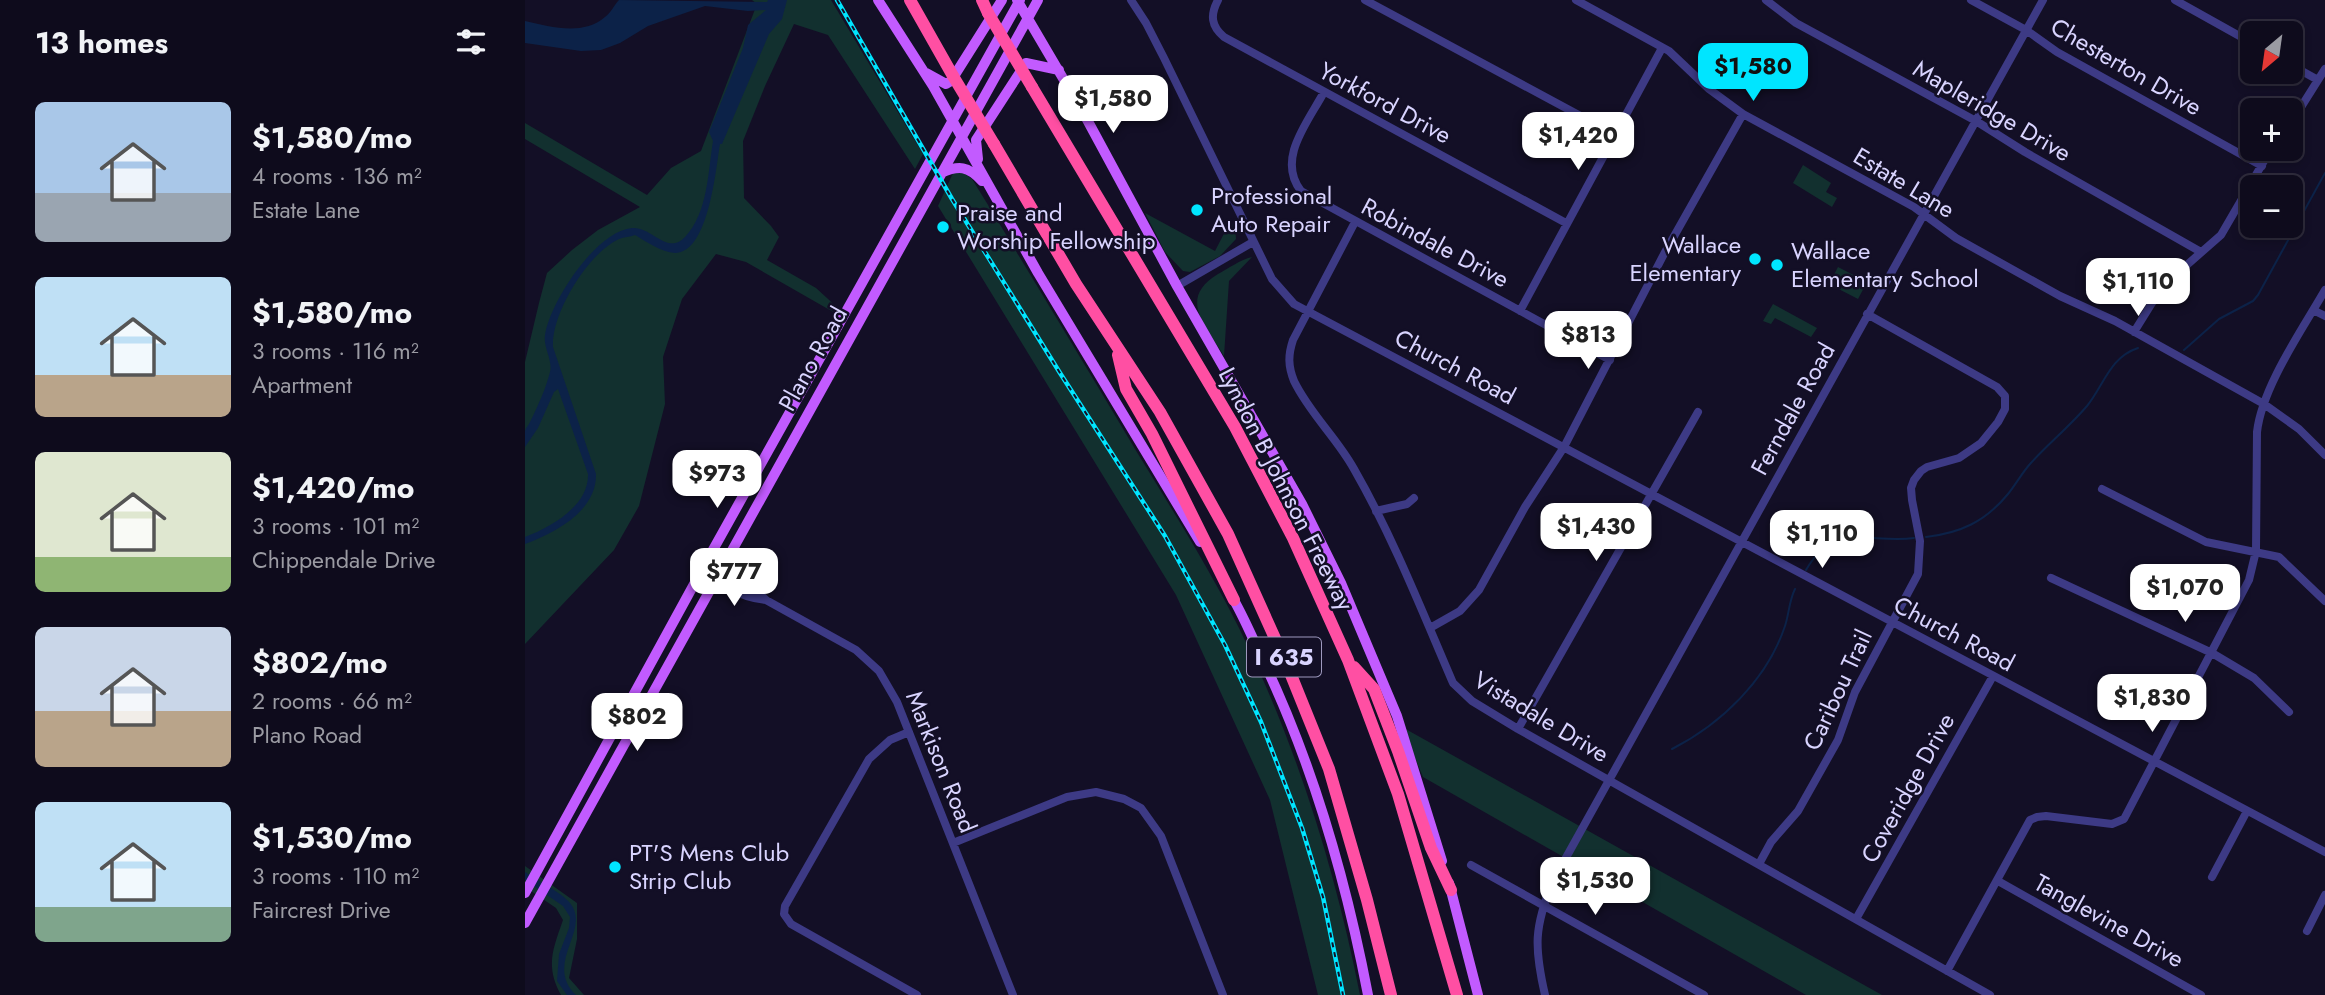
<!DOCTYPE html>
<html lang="en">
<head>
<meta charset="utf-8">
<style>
	:root { --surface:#0e0b1c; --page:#1c1929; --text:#f1f3f6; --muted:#9b9ba3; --line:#2e2b3b; --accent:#00e5ff }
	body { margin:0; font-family:Jost,sans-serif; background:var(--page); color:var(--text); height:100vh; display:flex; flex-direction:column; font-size:26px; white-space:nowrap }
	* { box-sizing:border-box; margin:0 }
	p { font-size:23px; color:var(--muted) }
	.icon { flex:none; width:38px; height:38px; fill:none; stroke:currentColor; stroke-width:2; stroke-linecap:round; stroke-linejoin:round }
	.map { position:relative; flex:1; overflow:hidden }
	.drawer { display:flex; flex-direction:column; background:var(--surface); width:525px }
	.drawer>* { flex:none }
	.needle { width:46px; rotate:209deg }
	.buttons { position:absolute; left:1715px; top:21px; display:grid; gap:14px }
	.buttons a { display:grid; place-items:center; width:63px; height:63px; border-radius:10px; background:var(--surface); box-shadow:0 4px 10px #0003,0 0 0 2px var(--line); font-size:35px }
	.price { position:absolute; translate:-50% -60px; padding:0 16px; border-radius:14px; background:#fff; color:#222; font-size:23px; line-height:46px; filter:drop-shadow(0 2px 4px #0008) }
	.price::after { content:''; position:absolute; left:50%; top:42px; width:21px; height:16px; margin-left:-10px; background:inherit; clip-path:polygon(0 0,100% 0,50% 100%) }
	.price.active { background:var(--accent); color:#111 }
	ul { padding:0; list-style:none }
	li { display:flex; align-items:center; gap:21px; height:175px; padding:0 35px }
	li span { display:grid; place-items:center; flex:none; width:196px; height:140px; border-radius:10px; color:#555 }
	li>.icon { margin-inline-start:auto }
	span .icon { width:84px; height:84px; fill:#fffc; stroke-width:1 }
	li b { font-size:30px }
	h2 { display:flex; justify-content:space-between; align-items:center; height:84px; padding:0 35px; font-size:30px }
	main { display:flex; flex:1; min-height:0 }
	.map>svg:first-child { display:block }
	.green { fill:#12302f }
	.water { fill:#0c2248 }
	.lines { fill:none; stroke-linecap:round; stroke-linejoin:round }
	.stream { stroke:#0c2248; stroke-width:2 }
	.minor { stroke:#3d3a85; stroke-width:8 }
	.major { stroke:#c25bff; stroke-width:10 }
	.highway { stroke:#ff4fa3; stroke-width:12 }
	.rail-casing { stroke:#00e5ff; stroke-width:4.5 }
	.rail { stroke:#130f26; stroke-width:2; stroke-dasharray:5; stroke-linecap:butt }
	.highway-bridge { stroke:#ff4fa3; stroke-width:12 }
	.poi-dot { fill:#00e5ff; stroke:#130f26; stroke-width:2.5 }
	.labels { text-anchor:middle; stroke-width:5; stroke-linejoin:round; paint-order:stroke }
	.shield { fill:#130f26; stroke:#9e99be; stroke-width:2 }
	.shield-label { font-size:23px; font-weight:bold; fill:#d9d4ff }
	.street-label { font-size:24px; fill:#d9d4ff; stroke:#130f26 }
	.poi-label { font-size:24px; fill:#d9d4ff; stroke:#130f26; text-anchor:start }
</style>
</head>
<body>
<main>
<section class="drawer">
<h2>13 homes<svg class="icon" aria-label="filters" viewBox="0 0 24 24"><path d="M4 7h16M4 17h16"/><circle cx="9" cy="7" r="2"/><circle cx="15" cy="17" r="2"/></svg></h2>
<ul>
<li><span style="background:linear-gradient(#a9c7e8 65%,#9aa5b1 0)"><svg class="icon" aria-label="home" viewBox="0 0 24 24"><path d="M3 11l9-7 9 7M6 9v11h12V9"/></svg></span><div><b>$1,580/mo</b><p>4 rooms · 136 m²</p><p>Estate Lane</p></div></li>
<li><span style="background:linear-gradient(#bfe0f5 70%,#b9a48a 0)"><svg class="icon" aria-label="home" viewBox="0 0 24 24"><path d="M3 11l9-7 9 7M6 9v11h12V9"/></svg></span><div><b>$1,580/mo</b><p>3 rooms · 116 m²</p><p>Apartment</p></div></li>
<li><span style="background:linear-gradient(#dfe7d0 75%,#8fb573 0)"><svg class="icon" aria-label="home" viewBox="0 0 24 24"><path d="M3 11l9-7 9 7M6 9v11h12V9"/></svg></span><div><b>$1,420/mo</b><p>3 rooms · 101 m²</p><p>Chippendale Drive</p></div></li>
<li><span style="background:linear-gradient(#c9d6e8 60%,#b9a48a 0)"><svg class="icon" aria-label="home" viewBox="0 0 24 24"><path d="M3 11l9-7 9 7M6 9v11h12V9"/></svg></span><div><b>$802/mo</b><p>2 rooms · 66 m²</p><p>Plano Road</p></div></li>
<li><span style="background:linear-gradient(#bfe0f5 75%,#7fa58c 0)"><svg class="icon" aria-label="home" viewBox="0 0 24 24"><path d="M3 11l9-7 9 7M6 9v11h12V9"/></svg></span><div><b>$1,530/mo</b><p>3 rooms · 110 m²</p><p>Faircrest Drive</p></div></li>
</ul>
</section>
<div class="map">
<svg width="1800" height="995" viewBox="0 0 1800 995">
	<rect width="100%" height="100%" fill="#130f26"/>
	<path class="green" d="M227,0h79l92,154 -8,15 -87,-134 -34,-11 -29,62 -22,55 1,57 27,28 8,11 -12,23 49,28 23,21 -4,4 -89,-51 -30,-8 -34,45 -19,58 2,47 -26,102 -25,44 -89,94v-282l14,-59 8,-30 25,-23 26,-20 42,-23 -115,-68v-16l122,72 24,-27 30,-17 56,-147z
		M1278,165l28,18 -5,9 11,6 -5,9 -39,-24z
		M436,171l11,8 21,34c47,78 95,157 142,236 36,59 73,117 104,179 57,116 96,240 121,367h-42l-48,-195 -94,-205 -238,-389 15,-33z
		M620,213l70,38 15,-29 5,3 1,14 -16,17 -30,16 -7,-1 -18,-19z
		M727,257l-23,24 -5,75c-18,-31 -47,-57 -6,-82 11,-6 22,-14 34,-17z
		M1313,267l29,15 -9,17 -29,-15z
		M1248,304l44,24 -6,9 -36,-19 -4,6 -8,-3z
		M877,727l480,268h-76l-383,-218z
		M0,866l52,37v36l-8,39 15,17h-23c-16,-29 -8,-46 2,-75l-7,-12 -31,-21z"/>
	<path class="water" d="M94,0l148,2 1,-2h19l-5,19 -13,15 -47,110h-2c-4,23 -11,109 -45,109 -14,-1 -28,-11 -40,-18 -5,2 -11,2 -16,4 -31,14 -68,75 -66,108l43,127c1,37 -41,59 -71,70v-7c26,-10 64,-31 63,-63l-30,-85 -4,3 -16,36 -13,19c0,-5 0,-12 0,-16 1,-4 4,-6 5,-9 8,-16 16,-34 20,-50 3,-12 -7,-24 -5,-37 5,-33 51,-104 87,-107 20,-2 35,28 53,9 23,-24 23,-66 28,-96l-4,-9 34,-84 5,-23 18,-15 -18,1 -43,-5 -57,20 -28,17 -19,7 -20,1 -56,-8v-22c26,6 58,15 80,-4 6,-4 9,-12 14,-17z
		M0,872c12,8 37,21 45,31 22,27 -27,60 6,92h-9l-10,-14 2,-27 10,-26 1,-11 -7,-11 -38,-26z"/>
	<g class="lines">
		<path class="stream" d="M1659,350l35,-31 34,-18 5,-6 67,-122
			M1401,537c34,-4 59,-15 82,-43 8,-10 14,-21 22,-30 18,-20 39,-37 57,-58 17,-21 23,-49 51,-58
			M1281,570c29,-50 63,-26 108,-32
			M1147,749c49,-25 95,-69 113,-123 4,-12 4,-25 10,-37"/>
		<path class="minor" d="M606,0l15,23 18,35 108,221 22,25 1031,548
			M693,0c-8,15 -7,26 6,37l342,186
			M840,0l249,134
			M1051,0l93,51 40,38 34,25 171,93 42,31 104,58 55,25 149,83 35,25 26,26
			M1241,0l30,23 180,98 49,31 176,100
			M1446,0l55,30 31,22 205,114
			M1650,0l77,43
			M1766,65l27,15
			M799,92c-16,30 -48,67 -23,99l309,169
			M1766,123l34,-54
			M830,222l-62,118c-5,15 -5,26 1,41 16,33 43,57 60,88 39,68 68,142 99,214l19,18 46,28 472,266
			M652,286l76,-44
			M1788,310l12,6
			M995,311l142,-263
			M1609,332l18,-29 20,-25 49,-43 50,-86
			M1577,489l104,53 73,15 46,44
			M851,511l31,-7 7,-6
			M179,566l17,3 30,17 15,14 90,50 23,21 18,31 116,293
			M179,566c16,21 36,31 62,34
			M1526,578l161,75 42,25 35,34
			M905,628l30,-17 19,-21 46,-83 39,-60 100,-193 79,-140
			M993,729l180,-317
			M384,732l-19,8 -21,19 -84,147 -1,8 7,10 126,71
			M428,843l114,-46 29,-5 28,7 17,9 20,28 62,159
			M1234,864l12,-22 27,-31 40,-71 17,-48 63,-118 2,-33 -8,-41 -1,-12 3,-8 7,-9 6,-4 32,-9 22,-15 17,-21 7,-13v-13l-8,-9 -130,-73
			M946,865l233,130
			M1687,877l35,-66
			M1473,881l203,114
			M1331,919l137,-243
			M1782,931l18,-36
			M1422,971l83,-151 7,-3 9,-1 66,8 12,-5 125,-239 7,-29 1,-119c5,-45 45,-102 68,-142
			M1020,995c-11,-48 -11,-68 8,-114l490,-881"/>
		<path class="major" d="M353,0l55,86 105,187 162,269
			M492,0l67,114 93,172 125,218 39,79 56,133 45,145
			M401,73l20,11 5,-3 51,-81
			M453,159l-2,-19 50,-77 33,7
			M416,173c18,-8 27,-7 41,8
			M706,595c12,20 21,42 31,63 51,106 84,222 106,337
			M924,883l29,112
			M0,893l179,-327 316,-566
			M0,923l513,-923"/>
		<path class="highway" d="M385,0l43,76
			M457,0l6,13
			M507,87l203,340 58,111 55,122 50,134 59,201
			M469,144l82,140 84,128 68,122 59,131 42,104 38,131 24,95
			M593,355l8,34 26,45 82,166
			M829,667l20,22 24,62 33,97 20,42"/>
		<g class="rail-casing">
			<path id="rail" d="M312,0l115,199 108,174 105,163 60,109 36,77 41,106 21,69 20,98"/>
		</g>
		<use href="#rail" class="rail"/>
		<path class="highway-bridge" d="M463,13l44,74
			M428,76l41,68"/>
	</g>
	<g class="poi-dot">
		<circle cx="672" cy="210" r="7"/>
		<circle cx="418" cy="227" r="7"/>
		<circle cx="1230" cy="259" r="7"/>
		<circle cx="1252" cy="265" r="7"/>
		<circle cx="90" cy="867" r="7"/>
	</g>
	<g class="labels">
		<rect class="shield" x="722" y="637.5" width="74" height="39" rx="5"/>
		<g class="shield-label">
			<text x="759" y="665">I 635</text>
		</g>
		<g class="street-label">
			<text transform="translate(1601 67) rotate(30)" y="8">Chesterton Drive</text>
			<text transform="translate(860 103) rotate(28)" y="8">Yorkford Drive</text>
			<text transform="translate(1467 111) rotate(30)" y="8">Mapleridge Drive</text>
			<text transform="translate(1379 183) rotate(31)" y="8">Estate Lane</text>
			<text transform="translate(910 243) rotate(28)" y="8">Robindale Drive</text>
			<text transform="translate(288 359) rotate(-61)" y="8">Plano Road</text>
			<text transform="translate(930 367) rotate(28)" y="8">Church Road</text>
			<text transform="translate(1268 409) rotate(-61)" y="8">Ferndale Road</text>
			<text transform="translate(761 489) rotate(63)" y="8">Lyndon B Johnson Freeway</text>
			<text transform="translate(1429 634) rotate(28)" y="8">Church Road</text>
			<text transform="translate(1313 690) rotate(-65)" y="8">Caribou Trail</text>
			<text transform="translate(1016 717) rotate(31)" y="8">Vistadale Drive</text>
			<text transform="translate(416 762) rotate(68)" y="8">Markison Road</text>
			<text transform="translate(1383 788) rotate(-61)" y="8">Coveridge Drive</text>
			<text transform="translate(1584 921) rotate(29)" y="8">Tanglevine Drive</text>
		</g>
		<g class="poi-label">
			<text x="686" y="204">Professional<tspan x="686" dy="28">Auto Repair</tspan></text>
			<text x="432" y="221">Praise and<tspan x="432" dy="28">Worship Fellowship</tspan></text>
			<text x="1216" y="253" text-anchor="end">Wallace<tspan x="1216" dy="28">Elementary</tspan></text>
			<text x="1266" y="259">Wallace<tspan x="1266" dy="28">Elementary School</tspan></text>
			<text x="104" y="861">PT'S Mens Club<tspan x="104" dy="28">Strip Club</tspan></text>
		</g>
	</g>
</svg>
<div class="buttons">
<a><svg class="needle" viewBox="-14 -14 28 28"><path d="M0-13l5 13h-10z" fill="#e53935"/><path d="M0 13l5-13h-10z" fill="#9b9ba3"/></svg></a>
<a>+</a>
<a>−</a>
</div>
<b class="price active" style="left:1228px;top:103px">$1,580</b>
<b class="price" style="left:588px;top:135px">$1,580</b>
<b class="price" style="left:1053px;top:172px">$1,420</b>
<b class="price" style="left:1613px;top:318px">$1,110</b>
<b class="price" style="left:1063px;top:371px">$813</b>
<b class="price" style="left:192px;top:510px">$973</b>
<b class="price" style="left:1071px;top:563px">$1,430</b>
<b class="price" style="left:1297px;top:570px">$1,110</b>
<b class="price" style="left:209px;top:608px">$777</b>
<b class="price" style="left:1660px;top:624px">$1,070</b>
<b class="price" style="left:1627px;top:734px">$1,830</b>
<b class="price" style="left:112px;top:753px">$802</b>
<b class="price" style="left:1070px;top:917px">$1,530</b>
</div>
</main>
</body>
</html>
